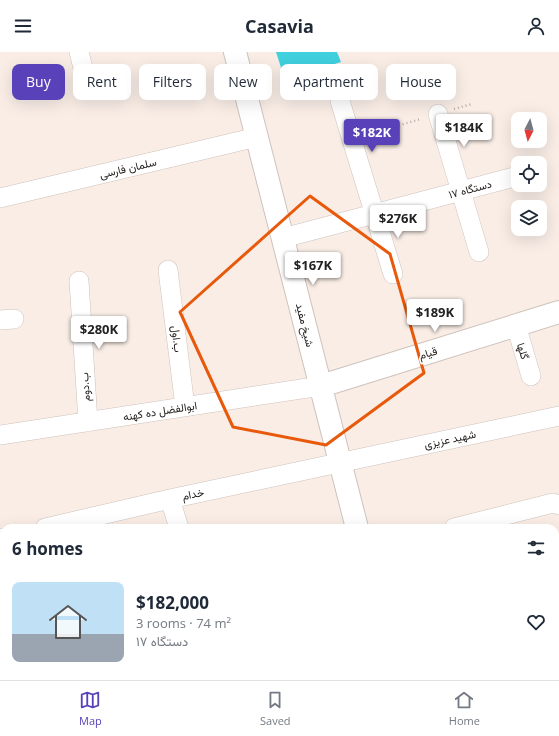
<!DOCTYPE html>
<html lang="en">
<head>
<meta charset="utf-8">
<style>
	:root { --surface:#fff; --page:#f2f2f3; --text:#1f2937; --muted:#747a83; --line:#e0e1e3; --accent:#5841b9 }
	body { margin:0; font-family:"Open Sans",Vazirmatn,sans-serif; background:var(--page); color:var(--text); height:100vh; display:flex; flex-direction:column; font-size:15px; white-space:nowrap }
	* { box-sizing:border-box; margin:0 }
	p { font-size:13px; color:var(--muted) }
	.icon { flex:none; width:22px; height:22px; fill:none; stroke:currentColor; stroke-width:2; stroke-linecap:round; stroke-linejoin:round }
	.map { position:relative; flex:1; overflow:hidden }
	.side { position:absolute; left:0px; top:472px; width:559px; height:156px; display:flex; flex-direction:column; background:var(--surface); border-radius:12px 12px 0 0; box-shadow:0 4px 16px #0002 }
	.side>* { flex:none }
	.top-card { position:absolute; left:12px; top:12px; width:535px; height:36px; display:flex; gap:8px }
	.needle { width:26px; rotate:186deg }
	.tools { position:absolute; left:511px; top:60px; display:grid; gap:8px }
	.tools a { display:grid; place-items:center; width:36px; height:36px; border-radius:8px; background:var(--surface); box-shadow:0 4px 16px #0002; font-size:20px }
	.price { position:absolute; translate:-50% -34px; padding:0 9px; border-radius:4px; background:#fff; color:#222; font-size:13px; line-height:26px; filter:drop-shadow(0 1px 2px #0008) }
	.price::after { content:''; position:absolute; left:50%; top:24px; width:12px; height:9px; margin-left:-6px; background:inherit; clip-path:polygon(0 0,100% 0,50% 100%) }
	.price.current { background:var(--accent); color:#fff }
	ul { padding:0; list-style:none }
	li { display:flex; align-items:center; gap:12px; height:100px; padding:0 12px }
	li+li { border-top:1px solid var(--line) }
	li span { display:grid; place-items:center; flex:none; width:112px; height:80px; border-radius:8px; color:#555 }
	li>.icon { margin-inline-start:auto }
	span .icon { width:48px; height:48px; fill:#fffc; stroke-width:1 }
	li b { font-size:17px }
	h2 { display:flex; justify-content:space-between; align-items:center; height:48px; padding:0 12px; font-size:17px }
	.pill { padding:0 14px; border-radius:8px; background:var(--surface); box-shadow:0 4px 16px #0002; font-size:14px; line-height:36px }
	.pill.current { background:var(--accent); color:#fff }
	header { display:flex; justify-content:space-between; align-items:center; height:52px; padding:0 12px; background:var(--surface); font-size:18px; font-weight:700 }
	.tab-bar { display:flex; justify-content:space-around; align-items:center; height:56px; border-top:1px solid var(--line); background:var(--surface); font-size:11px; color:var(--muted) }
	.tab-bar a { display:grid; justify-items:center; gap:2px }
	.tab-bar .current { color:var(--accent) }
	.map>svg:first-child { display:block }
	.water { fill:#40d1de }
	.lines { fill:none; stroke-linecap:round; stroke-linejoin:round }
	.minor-casing { stroke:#cec2bc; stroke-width:20 }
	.tertiary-casing { stroke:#cec2bc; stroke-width:24 }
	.path { stroke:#b5aca6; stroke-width:2.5; stroke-dasharray:1 3; stroke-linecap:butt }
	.minor { stroke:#fff; stroke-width:19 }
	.tertiary { stroke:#fff; stroke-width:22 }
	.marked { fill:none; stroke:#e8590c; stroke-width:3; stroke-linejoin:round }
	.labels { text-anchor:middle; stroke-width:3.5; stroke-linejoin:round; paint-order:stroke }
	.street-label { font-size:11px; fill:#1e1917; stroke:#fff }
</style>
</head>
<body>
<header><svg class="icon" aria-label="menu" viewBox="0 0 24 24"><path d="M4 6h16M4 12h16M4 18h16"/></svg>Casavia<svg class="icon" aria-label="person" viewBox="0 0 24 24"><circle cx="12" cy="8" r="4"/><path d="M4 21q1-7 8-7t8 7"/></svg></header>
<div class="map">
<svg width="559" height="628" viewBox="0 0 559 628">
	<rect width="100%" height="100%" fill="#f9ede6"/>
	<path class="water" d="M276,0h61l4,10 -56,18z"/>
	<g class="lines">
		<g class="minor-casing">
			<path id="minor" d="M79,0l9,36
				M340,49l53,173
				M438,62l41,138
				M0,146l257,-61
				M283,186l235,-62
				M168,218l17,137
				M79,229l9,141
				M0,268l14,-1
				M516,273l15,51
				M0,383l321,-49
				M170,447l9,29
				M45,476l125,-29 389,-83
				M454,476l99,-25 6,2
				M0,486h4
				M555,587h4
				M109,624l1,4
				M208,624l1,4
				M302,624v3
				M0,626l4,-2"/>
		</g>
		<g class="tertiary-casing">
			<path id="tertiary" d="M235,0l122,476
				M321,334l238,-74
				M395,624l1,4"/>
		</g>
		<path class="path" d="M454,57l18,-5
			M368,82l53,-15"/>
		<use href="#minor" class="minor"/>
		<use href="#tertiary" class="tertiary"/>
	</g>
	<path class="marked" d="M310,144l80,58 34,119 -98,72 -93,-18 -53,-115z"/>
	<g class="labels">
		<g class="street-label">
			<text transform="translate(128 116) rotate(-13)" y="4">سلمان فارسی</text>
			<text transform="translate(470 137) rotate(-15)" y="4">۱۷ دستگاه</text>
			<text transform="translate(305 273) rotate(76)" y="4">شیخ مفید</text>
			<text transform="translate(177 287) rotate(83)" y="4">ب.اول</text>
			<text transform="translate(523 299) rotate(73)" y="4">گلها</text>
			<text transform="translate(428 301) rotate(-17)" y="4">قیام</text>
			<text transform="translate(85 335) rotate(-94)" y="4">ب.دوم</text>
			<text transform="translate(160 359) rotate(-9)" y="4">ابوالفضل ده کهنه</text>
			<text transform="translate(450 387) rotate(-12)" y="4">شهید عزیزی</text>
			<text transform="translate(193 442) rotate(-12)" y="4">خدام</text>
		</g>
	</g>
</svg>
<div class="tools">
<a><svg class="needle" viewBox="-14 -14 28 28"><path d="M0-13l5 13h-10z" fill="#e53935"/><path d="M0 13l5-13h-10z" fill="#747a83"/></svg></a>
<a><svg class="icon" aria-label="locate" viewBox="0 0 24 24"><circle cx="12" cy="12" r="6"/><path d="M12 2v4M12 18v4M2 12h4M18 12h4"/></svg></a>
<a><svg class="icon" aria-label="layers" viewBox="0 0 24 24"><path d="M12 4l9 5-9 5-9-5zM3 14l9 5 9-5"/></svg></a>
</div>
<b class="price" style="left:464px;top:96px">$184K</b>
<b class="price current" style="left:372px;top:101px">$182K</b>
<b class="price" style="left:398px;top:187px">$276K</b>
<b class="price" style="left:313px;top:234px">$167K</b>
<b class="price" style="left:435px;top:281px">$189K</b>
<b class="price" style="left:99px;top:298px">$280K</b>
<div class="top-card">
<a class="pill current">Buy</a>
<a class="pill">Rent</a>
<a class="pill">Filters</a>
<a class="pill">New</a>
<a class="pill">Apartment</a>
<a class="pill">House</a>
</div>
<section class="side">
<h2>6 homes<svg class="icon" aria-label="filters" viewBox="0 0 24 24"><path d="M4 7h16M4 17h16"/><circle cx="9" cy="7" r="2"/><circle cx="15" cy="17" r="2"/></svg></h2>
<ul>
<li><span style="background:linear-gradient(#bfe0f5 65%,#9aa5b1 0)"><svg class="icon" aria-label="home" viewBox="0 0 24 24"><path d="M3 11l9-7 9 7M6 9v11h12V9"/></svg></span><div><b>$182,000</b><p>3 rooms · 74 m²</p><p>۱۷ دستگاه</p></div><svg class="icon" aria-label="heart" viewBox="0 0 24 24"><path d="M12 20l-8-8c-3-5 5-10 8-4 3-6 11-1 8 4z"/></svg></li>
</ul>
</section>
</div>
<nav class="tab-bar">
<a class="current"><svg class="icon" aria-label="map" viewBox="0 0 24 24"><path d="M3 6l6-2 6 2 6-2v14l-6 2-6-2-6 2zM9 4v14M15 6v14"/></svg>Map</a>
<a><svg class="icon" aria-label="saved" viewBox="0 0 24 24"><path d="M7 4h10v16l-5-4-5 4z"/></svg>Saved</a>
<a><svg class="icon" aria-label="home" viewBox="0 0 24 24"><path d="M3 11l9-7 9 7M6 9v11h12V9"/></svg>Home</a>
</nav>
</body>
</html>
